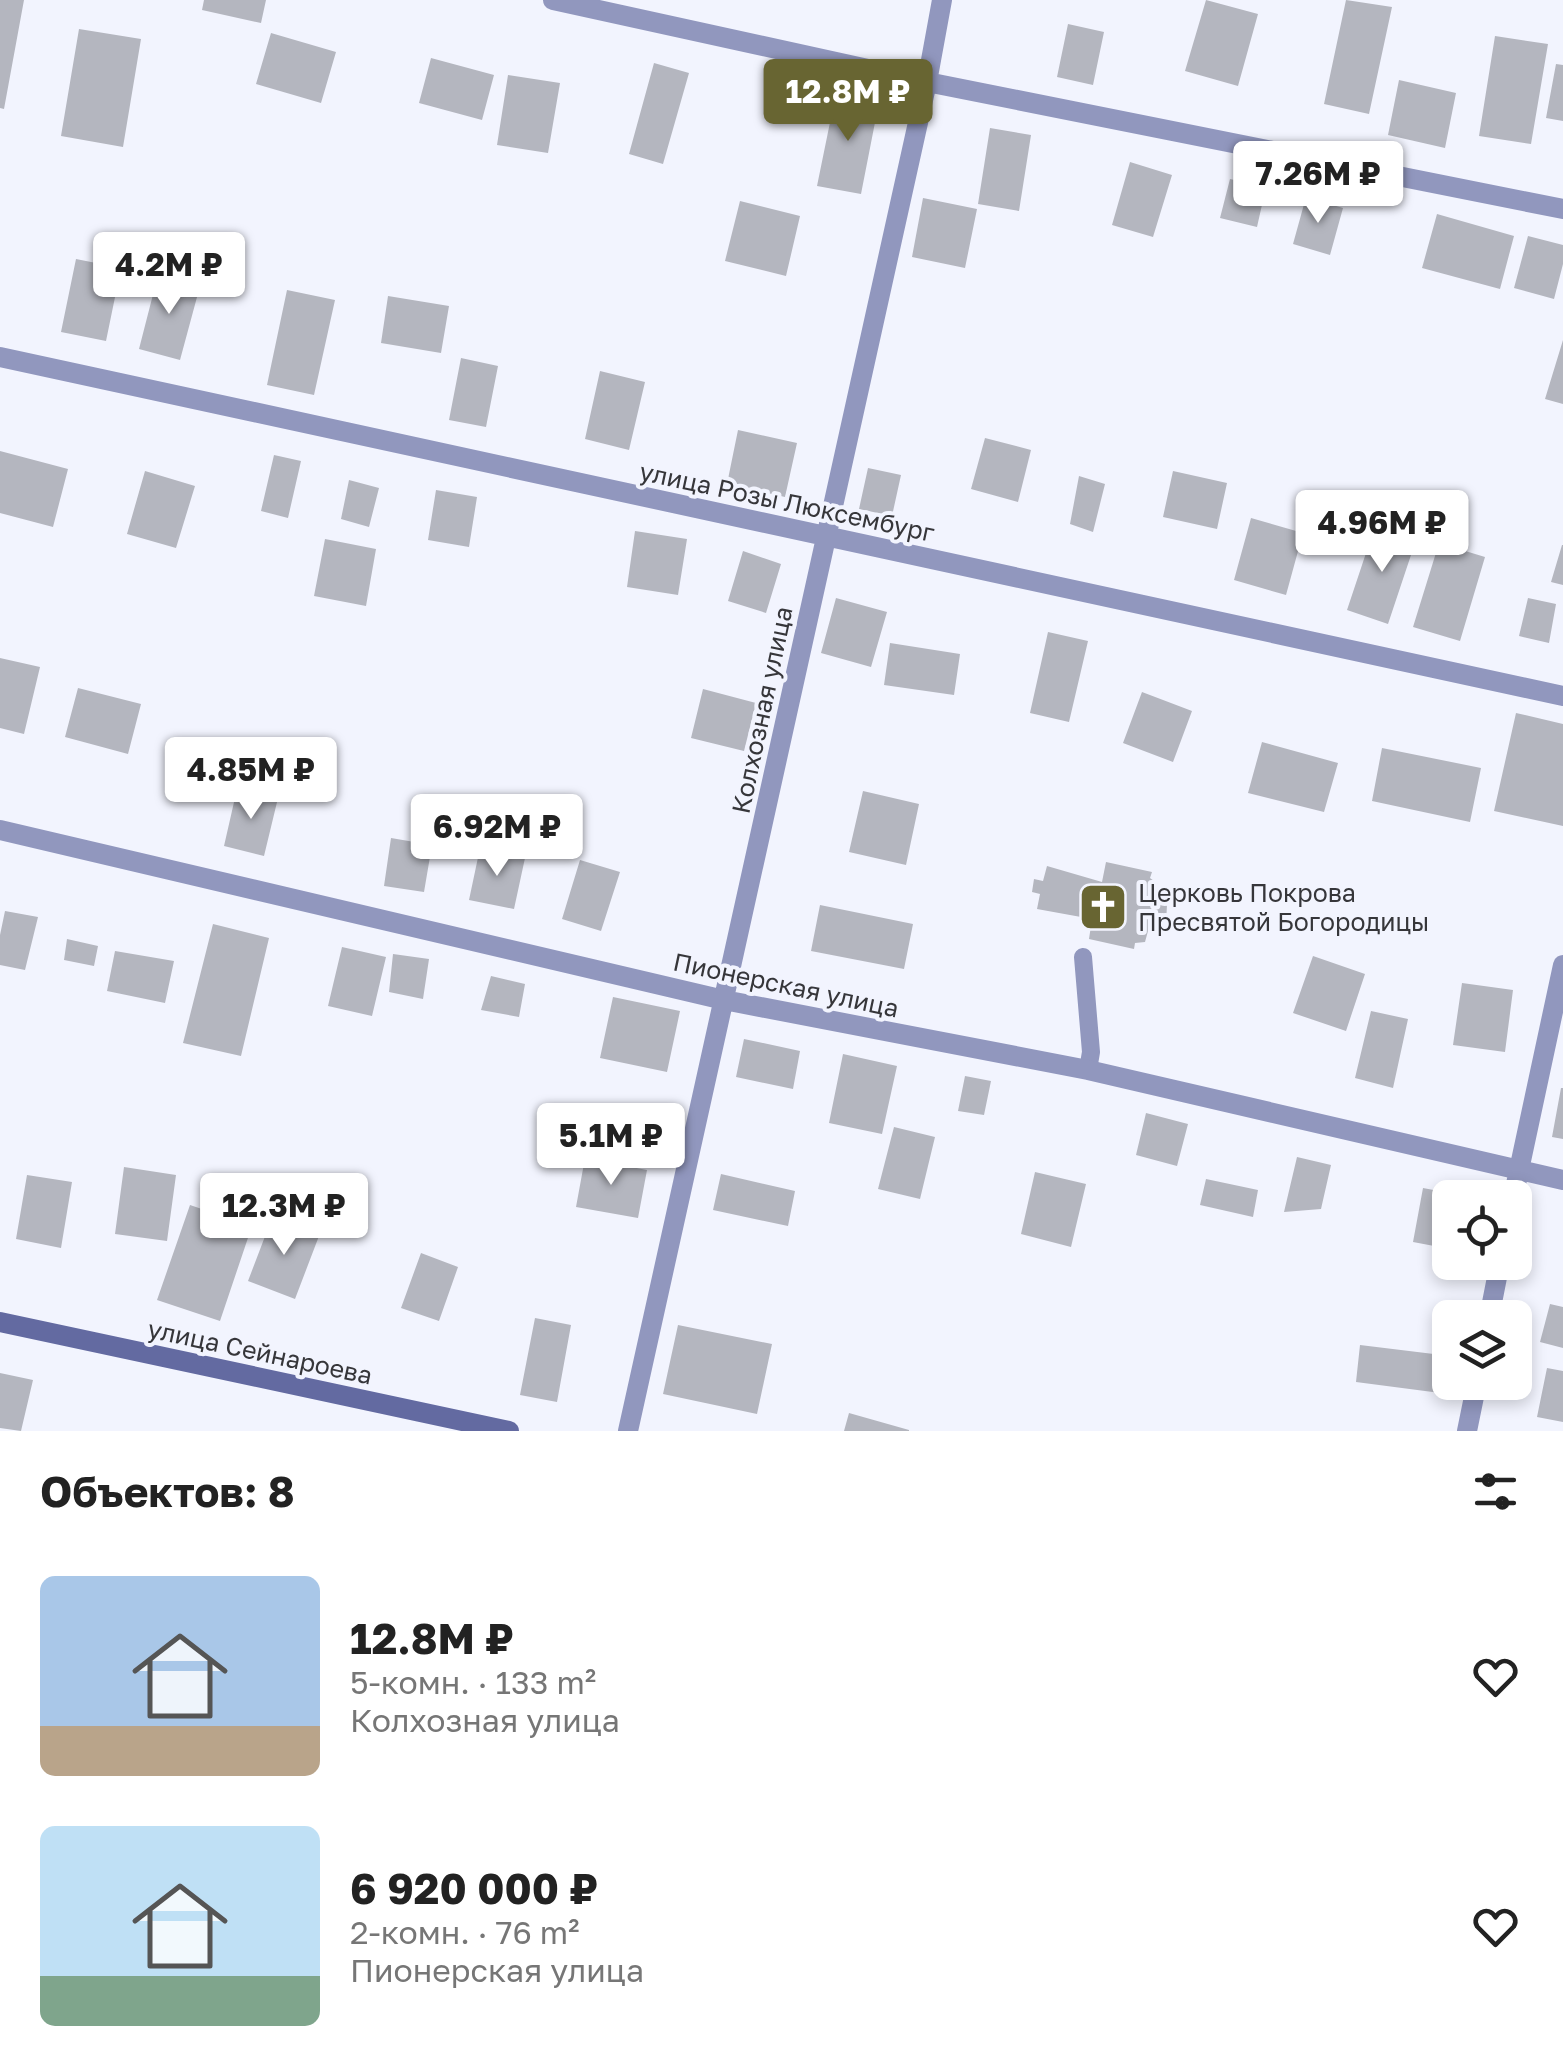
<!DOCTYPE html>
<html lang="ru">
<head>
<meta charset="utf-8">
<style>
	:root { --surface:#fff; --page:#f2f2f2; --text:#222; --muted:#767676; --accent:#686532 }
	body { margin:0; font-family:"Golos Text",sans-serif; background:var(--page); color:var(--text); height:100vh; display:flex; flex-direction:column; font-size:38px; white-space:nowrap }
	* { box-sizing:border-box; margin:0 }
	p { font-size:32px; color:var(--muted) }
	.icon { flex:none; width:55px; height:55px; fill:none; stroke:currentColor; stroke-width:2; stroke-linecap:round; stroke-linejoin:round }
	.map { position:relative; height:1431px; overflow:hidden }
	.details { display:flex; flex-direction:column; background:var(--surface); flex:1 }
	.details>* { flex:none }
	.fabs { position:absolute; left:1432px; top:1180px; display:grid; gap:20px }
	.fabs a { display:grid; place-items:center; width:100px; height:100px; border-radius:15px; background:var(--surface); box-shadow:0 5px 15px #0003; font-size:50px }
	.price { position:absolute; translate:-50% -85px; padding:0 22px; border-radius:10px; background:#fff; color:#222; font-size:32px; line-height:65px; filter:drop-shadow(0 2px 5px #0008) }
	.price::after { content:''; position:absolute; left:50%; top:60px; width:30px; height:22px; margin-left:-15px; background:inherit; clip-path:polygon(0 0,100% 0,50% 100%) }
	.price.active { background:var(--accent); color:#fff }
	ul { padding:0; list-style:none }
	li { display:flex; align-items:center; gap:30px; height:250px; padding:0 40px }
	li span { display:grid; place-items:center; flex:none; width:280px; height:200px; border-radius:15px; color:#555 }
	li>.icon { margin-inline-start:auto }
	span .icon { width:120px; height:120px; fill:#fffc; stroke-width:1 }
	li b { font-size:42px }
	h2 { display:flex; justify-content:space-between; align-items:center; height:120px; padding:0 40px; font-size:42px }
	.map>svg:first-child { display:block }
	.building { fill:#b4b6bf }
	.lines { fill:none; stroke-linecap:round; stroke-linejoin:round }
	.lane { stroke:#9197be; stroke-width:18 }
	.street { stroke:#9197be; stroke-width:20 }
	.secondary { stroke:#636aa1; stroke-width:20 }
	.labels { text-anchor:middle; stroke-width:8; stroke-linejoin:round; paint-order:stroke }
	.street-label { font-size:25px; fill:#36363a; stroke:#f2f4fe }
	.poi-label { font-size:25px; fill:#36363a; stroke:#f2f4fe; text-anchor:start }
</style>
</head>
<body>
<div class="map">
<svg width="1563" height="1431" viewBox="0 0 1563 1431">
	<rect width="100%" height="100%" fill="#f2f4fe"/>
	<path class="building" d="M0,0h24l-20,109 -4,-1z
		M204,0h62l-5,23 -59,-13z
		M1206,0l52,14 -20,72 -53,-15z
		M1346,0l46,7 -23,107 -45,-10z
		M1068,24l36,8 -11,53 -36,-8z
		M79,29l62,10 -18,108 -62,-11z
		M271,33l65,19 -15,51 -65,-19z
		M1495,36l53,8 -17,100 -52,-8z
		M431,58l63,17 -12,45 -63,-17z
		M654,63l35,10 -26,91 -34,-10z
		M1556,64l7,1v56l-17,-3z
		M508,75l52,8 -12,70 -51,-8z
		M1399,80l57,13 -11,55 -57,-13z
		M836,93l43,9 -18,92 -44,-8z
		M990,128l41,7 -12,76 -41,-7z
		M1130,162l42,13 -19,62 -41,-12z
		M1230,179l36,8 -9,40 -37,-9z
		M1306,197l37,11 -13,47 -37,-11z
		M923,198l54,11 -12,59 -53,-11z
		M740,201l60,15 -14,60 -61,-15z
		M1437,214l77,22 -14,53 -78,-21z
		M1528,236l35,9v19l-9,35 -40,-11z
		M76,259l45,9 -15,73 -45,-9z
		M158,275l42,11 -20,74 -41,-11z
		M287,290l48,10 -21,95 -47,-10z
		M388,296l61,10 -8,47 -60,-10z
		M1563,340v64l-18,-5z
		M461,358l37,8 -12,61 -37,-7z
		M600,371l45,11 -16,68 -44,-11z
		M738,430l59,13 -12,54 -58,-13z
		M985,438l46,12 -13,52 -47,-13z
		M0,451l68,18 -15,58 -53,-14z
		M274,455l27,6 -13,57 -27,-7z
		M868,468l33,7 -9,41 -33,-7z
		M145,471l50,15 -19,62 -49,-14z
		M1173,471l54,12 -10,46 -54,-12z
		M1079,476l26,8 -12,48 -23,-8z
		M349,480l30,8 -10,39 -28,-8z
		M436,490l41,7 -8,50 -41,-7z
		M1251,518l52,15 -17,62 -52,-15z
		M1375,526l41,14 -28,84 -41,-14z
		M635,531l52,8 -9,56 -51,-8z
		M325,539l51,10 -10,57 -52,-10z
		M1439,543l46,14 -25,84 -47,-14z
		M1562,545h1v40l-12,-3z
		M743,551l38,13 -15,49 -38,-12z
		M836,598l51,14 -16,55 -50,-14z
		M1528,598l28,6 -7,39 -30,-7z
		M1048,632l40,9 -19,81 -39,-9z
		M890,643l70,11 -6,41 -70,-10z
		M0,658l40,9 -16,67 -24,-6z
		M78,688l63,16 -13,50 -63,-17z
		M703,689l53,14 -12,48 -53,-13z
		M1142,692l50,19 -19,51 -50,-19z
		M1516,713l47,11v102l-69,-15z
		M1262,742l76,21 -14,49 -76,-19z
		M1382,748l99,20 -11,54 -98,-21z
		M237,789l41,9 -14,58 -40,-10z
		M863,791l56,13 -13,61 -57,-13z
		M391,838l41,7 -8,47 -40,-6z
		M480,848l45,10 -11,51 -45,-9z
		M580,860l40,12 -19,59 -39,-12z
		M1106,862l46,10 -2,6 8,6 -2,10 11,11 -1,18 -9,7 -9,1 -3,11 -10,1 -1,6 -45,-10 3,-20 -55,-10 3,-15 -8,-2 2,-13 9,2 4,-15 55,16z
		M820,905l93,19 -9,45 -93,-18z
		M5,911l33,6 -13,53 -25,-5v-30z
		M213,924l56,14 -28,118 -58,-13z
		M67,939l31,7 -4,20 -30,-6z
		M342,947l44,10 -14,59 -44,-10z
		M115,951l59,10 -9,42 -58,-12z
		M393,954l36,5 -6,40 -34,-7z
		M1313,956l52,18 -19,57 -53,-18z
		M491,976l34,8 -6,33 -38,-7z
		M1462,983l51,7 -8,62 -52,-7z
		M613,997l67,14 -13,61 -67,-14z
		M1371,1011l37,8 -15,69 -38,-10z
		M744,1039l56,12 -7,38 -57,-12z
		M843,1054l54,12 -15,68 -53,-11z
		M965,1076l26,5 -7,34 -26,-4z
		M1561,1088h2v51l-11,-2z
		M1146,1113l42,11 -11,42 -41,-11z
		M894,1127l41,10 -15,62 -42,-10z
		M1297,1157l34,8 -10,44 -37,3z
		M585,1158l62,12 -9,48 -62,-11z
		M124,1167l52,8 -9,66 -52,-7z
		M1035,1172l51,12 -15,63 -50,-13z
		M721,1174l74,17 -7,35 -75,-16z
		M27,1175l45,7 -11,66 -45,-9z
		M1206,1179l52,11 -5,27 -53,-12z
		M1423,1188l42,8 -15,2v51l-37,-7z
		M190,1205l62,21 -32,95 -63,-21z
		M272,1218l47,18 -24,63 -47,-18z
		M421,1253l37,14 -19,54 -38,-13z
		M1550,1304l13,3v41l-23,-6z
		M535,1318l36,7 -14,77 -37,-7z
		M678,1325l94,19 -15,70 -94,-20z
		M1360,1345l90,11 -2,38 -92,-12z
		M1547,1368l16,3v51l-26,-5z
		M0,1373l33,7 -12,51 -21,-3z
		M849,1413l60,17v1h-65z"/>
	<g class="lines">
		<path class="lane" d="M1083,957l8,95 -3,18"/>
		<path class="street" d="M553,0l374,82 636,127
			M0,357l1563,339
			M0,830l724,170 364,70 475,110
			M1513,1198l50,-233
			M1489,1318l11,-56
			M628,1431l299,-1349 15,-82
			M1467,1431l10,-49"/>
		<path class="secondary" d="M0,1322l509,109"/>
	</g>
	<defs>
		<g id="church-square" transform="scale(2.5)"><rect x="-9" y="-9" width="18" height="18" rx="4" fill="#686532" stroke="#f2f4fe"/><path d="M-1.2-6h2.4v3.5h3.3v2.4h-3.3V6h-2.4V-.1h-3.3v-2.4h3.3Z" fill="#fff"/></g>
	</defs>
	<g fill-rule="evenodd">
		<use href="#church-square" x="1103" y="907"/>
	</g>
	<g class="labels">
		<g class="street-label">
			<text transform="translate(787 502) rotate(12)" y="9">улица Розы Люксембург</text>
			<text transform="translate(762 710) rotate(-78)" y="9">Колхозная улица</text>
			<text transform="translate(786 985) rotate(12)" y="9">Пионерская улица</text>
			<text transform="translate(260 1352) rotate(12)" y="9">улица Сейнароева</text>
		</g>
		<g class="poi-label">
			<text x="1138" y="902">Церковь Покрова<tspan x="1138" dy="29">Пресвятой Богородицы</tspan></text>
		</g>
	</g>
</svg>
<div class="fabs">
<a><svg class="icon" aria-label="locate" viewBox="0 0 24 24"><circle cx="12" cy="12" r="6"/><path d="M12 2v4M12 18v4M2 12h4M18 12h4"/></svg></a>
<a><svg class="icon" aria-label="layers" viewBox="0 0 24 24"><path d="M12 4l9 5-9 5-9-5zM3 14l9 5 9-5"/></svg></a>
</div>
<b class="price active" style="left:848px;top:144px">12.8M ₽</b>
<b class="price" style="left:1318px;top:226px">7.26M ₽</b>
<b class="price" style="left:169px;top:317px">4.2M ₽</b>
<b class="price" style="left:1382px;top:575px">4.96M ₽</b>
<b class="price" style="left:251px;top:822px">4.85M ₽</b>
<b class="price" style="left:497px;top:879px">6.92M ₽</b>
<b class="price" style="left:611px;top:1188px">5.1M ₽</b>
<b class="price" style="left:284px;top:1258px">12.3M ₽</b>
</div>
<section class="details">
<h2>Объектов: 8<svg class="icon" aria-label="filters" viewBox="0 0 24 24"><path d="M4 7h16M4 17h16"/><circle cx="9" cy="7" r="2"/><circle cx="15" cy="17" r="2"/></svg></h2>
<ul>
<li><span style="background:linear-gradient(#a9c7e8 75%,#b9a48a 0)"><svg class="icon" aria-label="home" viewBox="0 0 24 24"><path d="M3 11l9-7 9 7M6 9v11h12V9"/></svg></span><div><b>12.8M ₽</b><p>5-комн. · 133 m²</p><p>Колхозная улица</p></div><svg class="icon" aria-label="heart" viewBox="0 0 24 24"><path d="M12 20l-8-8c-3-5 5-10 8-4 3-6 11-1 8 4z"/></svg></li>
<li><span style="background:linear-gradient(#bfe0f5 75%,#7fa58c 0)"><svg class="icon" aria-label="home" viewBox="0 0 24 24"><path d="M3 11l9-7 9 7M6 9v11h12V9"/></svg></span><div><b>6 920 000 ₽</b><p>2-комн. · 76 m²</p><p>Пионерская улица</p></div><svg class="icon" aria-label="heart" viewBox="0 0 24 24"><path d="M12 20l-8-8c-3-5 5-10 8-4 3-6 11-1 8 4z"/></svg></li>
</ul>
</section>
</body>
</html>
